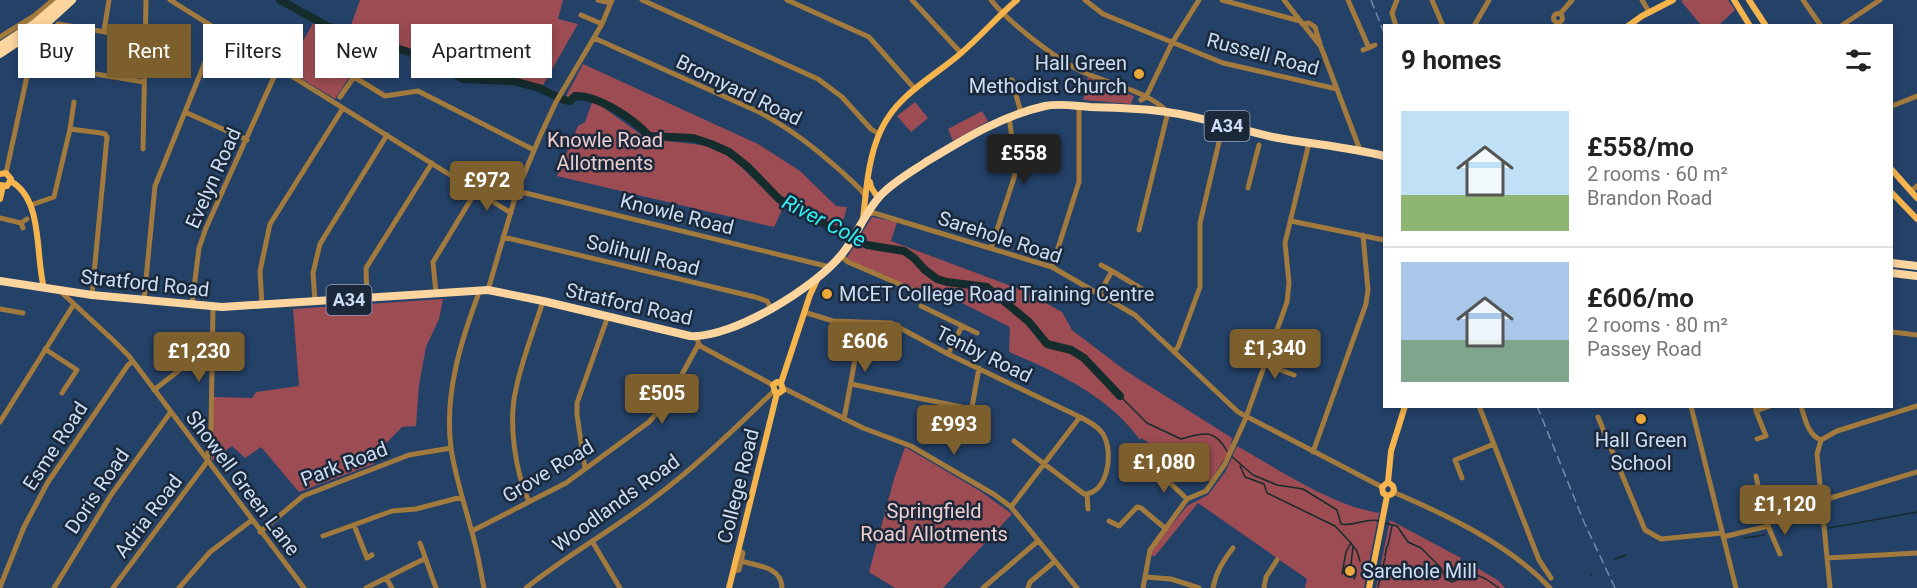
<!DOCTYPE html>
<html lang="en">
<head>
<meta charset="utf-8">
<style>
	:root { --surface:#fff; --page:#f6f6f6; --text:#222; --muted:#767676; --line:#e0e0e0; --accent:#7c5f2d }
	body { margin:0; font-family:Roboto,sans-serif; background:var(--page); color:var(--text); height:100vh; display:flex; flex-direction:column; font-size:22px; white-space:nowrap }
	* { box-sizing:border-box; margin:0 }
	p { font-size:20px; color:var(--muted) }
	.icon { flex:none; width:33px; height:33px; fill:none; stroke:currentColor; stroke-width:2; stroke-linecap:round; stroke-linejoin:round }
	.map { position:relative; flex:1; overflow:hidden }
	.drawer { position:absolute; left:1383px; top:24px; width:510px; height:384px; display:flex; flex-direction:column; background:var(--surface); border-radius:0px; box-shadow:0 3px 9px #0003 }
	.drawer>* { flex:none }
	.top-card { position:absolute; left:18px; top:24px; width:570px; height:54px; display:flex; gap:12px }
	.price { position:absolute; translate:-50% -51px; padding:0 14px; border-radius:6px; background:var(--accent); color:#fff; font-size:20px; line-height:39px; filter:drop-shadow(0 2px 3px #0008) }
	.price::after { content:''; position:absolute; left:50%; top:36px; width:18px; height:14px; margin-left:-9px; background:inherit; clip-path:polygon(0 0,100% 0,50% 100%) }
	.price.active { background:#222; color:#fff }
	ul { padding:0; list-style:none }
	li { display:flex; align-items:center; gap:18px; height:150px; padding:0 18px }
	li+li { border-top:2px solid var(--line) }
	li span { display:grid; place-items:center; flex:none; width:168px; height:120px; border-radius:0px; color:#555 }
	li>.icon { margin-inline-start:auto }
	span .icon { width:72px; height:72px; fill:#fffc; stroke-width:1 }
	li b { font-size:26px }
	h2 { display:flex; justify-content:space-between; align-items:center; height:72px; padding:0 18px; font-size:26px }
	.pill { padding:0 21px; border-radius:0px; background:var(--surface); box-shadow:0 3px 9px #0003; font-size:21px; line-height:54px }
	.pill.active { background:var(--accent); color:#fff }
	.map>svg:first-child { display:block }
	.green { fill:#9d4c53 }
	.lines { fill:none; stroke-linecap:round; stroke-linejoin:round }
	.stream { stroke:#152c2c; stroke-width:1.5 }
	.river { stroke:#152c2c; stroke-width:8 }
	.minor { stroke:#a27a3d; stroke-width:5 }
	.major { stroke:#f6b54c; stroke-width:6 }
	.highway { stroke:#fcd59e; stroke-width:8 }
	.rail { stroke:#738bab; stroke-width:1.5; stroke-dasharray:9 4.5; stroke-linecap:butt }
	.poi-dot { fill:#eba93a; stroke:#1b2839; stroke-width:2 }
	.labels { text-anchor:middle; stroke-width:5; stroke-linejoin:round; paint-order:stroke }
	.shield { fill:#1b2839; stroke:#97a7bd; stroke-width:1.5 }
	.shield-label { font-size:18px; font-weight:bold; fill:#ccdef6 }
	.street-label { font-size:20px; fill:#ccdef6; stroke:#1b2839 }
	.poi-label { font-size:20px; fill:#ccdef6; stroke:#1b2839; text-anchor:start }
	.park-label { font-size:20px; fill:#eecfd0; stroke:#1b2839 }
	.water-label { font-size:21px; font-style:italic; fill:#2ff1f3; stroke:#1b2839 }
</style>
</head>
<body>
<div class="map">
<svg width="1917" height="588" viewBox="0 0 1917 588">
	<rect width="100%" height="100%" fill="#244168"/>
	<path class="green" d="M360,0h203l-5,19 20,5 -35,61 -41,-6 -39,-1 -39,-22 -71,-24 -3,-4z
		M1683,0h45l7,10 -16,15h-18l-20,-24z
		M314,22l58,21 -37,56 -49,-30z
		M583,64l175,80 42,27 36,35 11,1 -7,25 -61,-33 -31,-32 -19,-15 -36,-14 -44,-2c-15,-17 -50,-41 -74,-40l-5,5 -6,-1z
		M1088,77l46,19 -3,8 -48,-4z
		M593,100l54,39 47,5 18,3 16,7 55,54 -9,19 -217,-51 21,-50 7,-4z
		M915,102l13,16 -17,14 -14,-16z
		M982,111l6,10 -35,20 -5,-12z
		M872,217l25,5 -6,19 131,49 40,22 10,18 54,41 106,67 -2,12 -20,32 -69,-44 -1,2c-30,-43 -83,-68 -131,-88l1,-24 -2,-2 -46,-23 -35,-14 -13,-1 -68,-29z
		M443,299l-4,20 -13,28 -7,38 -3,41 -14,1 -29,30 1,7 -75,28 -38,-45 -16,11 -13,-12 -21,15 3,-64 38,1 4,-6 43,-6 -6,-77z
		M1237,446c43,24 93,59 142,67l-15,75h-59l2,-9 -109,-76 -43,53 -5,-1 6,-11 31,-38 21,-11 18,-24z
		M905,447l75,44 32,23 -69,74h-48l-26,-16 25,-93z
		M1390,520l71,38 -4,10 8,3 4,-8 30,18 6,7h-129z"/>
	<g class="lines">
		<path class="stream" d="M476,63h9
			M480,63c5,8 12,8 16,16
			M442,68l5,-5
			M1120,396l27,27 34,16c22,-6 33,-11 46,12
			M1230,455l23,20 24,10 26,4 34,21 4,14c14,3 25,-7 39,-3
			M1240,466l5,11 19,7 3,9 68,33 16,17 -5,9 -4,22
			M1384,523l13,3 11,16 13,6 20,20 5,11 6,3 20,-9 14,6 13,9
			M1829,528l88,-16
			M1744,538l21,-3
			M1388,545l4,-19
			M1353,546l4,5 3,10
			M1385,556l2,-10
			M1615,559l11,-4
			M1351,565l2,-19 -2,-3
			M1347,576l1,-3
			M1590,576l2,-2
			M1354,579l2,-4
			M1378,587l7,-29"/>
		<path class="river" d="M280,0l47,26 97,31 39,22 50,2 26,7 25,12 6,1 5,-5c23,-1 59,23 74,40l44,2 18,6 18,8 19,15 31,32 55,30 33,16 37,6 10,7 11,12 12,9 10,3 40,5 42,35 18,22 24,6 13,8 36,38"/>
		<path class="minor" d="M170,0l341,213
			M598,0l13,3
			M642,0l176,79 24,18 29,32 8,5
			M787,0l82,37 45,51
			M912,0l49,53
			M991,0c17,22 65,59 90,71 29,14 63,18 87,41l-29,118
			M1085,0l18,14 120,49 114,26
			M1222,0l78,21
			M1284,0l37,47 39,103
			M1348,0l21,48
			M1432,0l11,26
			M1642,0l7,12
			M1803,0l18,26
			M1553.5 18a4.5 4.5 0 1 1 9 0a4.5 4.5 0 1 1-9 0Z
			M1560,14l12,-14
			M581,15l21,9
			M58,24l88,15
			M1302,24l7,-1 6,4 5,17
			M1396,26l-4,-13 5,-13
			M1474,26l15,-26
			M1841,26l39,-26
			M104,31l5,-31
			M0,37l34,-21 19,-16
			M594,38l165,74c33,18 55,35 84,61 8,8 17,14 23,24
			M1363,50l12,-5
			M29,63l115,19
			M1007,81l5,-1 9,33
			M340,97l14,-20 31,19 33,-5 116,59
			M1141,100l5,-3 26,-54 27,-43
			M1892,106l25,-10
			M185,112l62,28
			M70,129l31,4 4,1 2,3 -15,158
			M143,149l3,-149
			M6,173l28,-129
			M1248,188l11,-43
			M517,191l313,76
			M1911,191l6,-5
			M31,205l23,-8 16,-68 4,-27
			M868,214l6,-1 178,54 83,48 103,97 144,75
			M0,218l21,5
			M1291,221l93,19
			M23,228l-2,-5 6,-4
			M503,237l252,60 12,4 4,7
			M991,248l23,-70 2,-13 -7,-48
			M841,256l7,6 65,28
			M1101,265l11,6
			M1052,267l27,-85v-76
			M480,290c-19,50 -36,104 -29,158 4,28 13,54 20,81 6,19 9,39 13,59
			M488,290l29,-99 24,-57 15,-32 46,-78 10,-24
			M60,291l54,50 15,15 175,232
			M436,293l-3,-31 43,-71
			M1099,294l13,-23 30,18
			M367,299l-1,-31 66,-105
			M144,300l11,-114 63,-156
			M315,302l-2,-29 7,-29 67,-109
			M192,304l7,-56 7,-20 72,-160
			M262,306l-2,-35 10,-47 73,-116
			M921,306l56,27
			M0,309l23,4
			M804,312l29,9 58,2 57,31 132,63c9,5 18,9 23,17 11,18 5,60 -19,60l-70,-53
			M1892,332l25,3
			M696,337l4,9 73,39
			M45,349l32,21 -15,23
			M1174,352l4,-5 22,-60v-64l23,-98
			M948,354l14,-28
			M1265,364l29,11
			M851,384l120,25
			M783,388l80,40 48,18 84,49 16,12 66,81
			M154,390l28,-22h29
			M1479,406l60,154 12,18
			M1691,406l45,182
			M1755,406l1,5 14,-5
			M1801,406c4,13 7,29 20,34
			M1756,411l10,25 -9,3
			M1598,417l47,113 16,9 61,-6
			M844,419l18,-97
			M0,422l74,-118
			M967,435l12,-67
			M1313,452l53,-148 2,-14 -5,-55
			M207,462l4,-32 2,-123
			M585,469l-8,-54v-12l31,-87
			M1152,474l16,7 19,18
			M1756,476l5,23 8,19 -1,8 12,28
			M1462,478l-7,-18 39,-16
			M1393,492c54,23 117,53 157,96
			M1087,494l1,15
			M1821,501l96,-29
			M529,502c-14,-31 -21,-80 -13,-113 6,-30 18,-59 27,-88
			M1011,507l69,-90
			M1109,521l10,5 18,-19 4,1 25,21
			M354,525l13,33 5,-3
			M472,531l94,-48 83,-61 19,-22 30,-55
			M260,532l43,-36 106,-41 42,-7
			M323,536l69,-25 24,-2 46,-12
			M1723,537l45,-11
			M592,541l28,47
			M420,543l16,45
			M1827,558l90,-5
			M741,561c17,5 41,6 41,27
			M734,571l5,-1 4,-17 -4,-3
			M1146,577l25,2 28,9
			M386,578l6,10
			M0,587l24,-60 24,-45 80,-117 4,-3
			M54,588l57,-93 59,-82
			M113,588l94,-126
			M179,588l31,-36 42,-32
			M366,588l56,-28h4
			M526,588c41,-33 87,-58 128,-90 43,-32 81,-70 120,-107
			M983,588l55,-47
			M1028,588l2,-6 24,-20
			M1143,588l7,-38 37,-51 19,-8 19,-27 20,-44 42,-118 2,-19 -4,-40 24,-100
			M1213,588c3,-16 10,-27 20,-40
			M1264,588l2,-11 11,-17
			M1830,588l-13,-134 4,-14 16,-9 80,-25"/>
		<path class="major" d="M1734,0l16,26
			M1749,0l17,26
			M1628,26l14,-10 31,-16
			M1892,170l25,28
			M0,174l6,-1 5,6 -4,7 -7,-1
			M10,181c34,17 25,76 34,107
			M870,182l1,5 7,11
			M1892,193l25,26
			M0,199l3,-13
			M863,220c3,-29 5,-63 18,-90 16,-35 51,-52 79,-76 20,-17 37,-37 57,-54
			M781,383l-4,-1 -4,3 2,7 4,1 4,-3 -2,-7 29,-88 7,-15
			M1387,496l-4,-3 -1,-6 6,-5 3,-31 14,-45
			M729,588l48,-195
			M1369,588l18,-92 5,-2 2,-4 -1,-4 -5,-4"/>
		<path class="highway" d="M0,46l35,-23 27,-23
			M0,54l48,-32 24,-22
			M1892,263l25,3
			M1892,273l25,3
			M0,281l92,14 130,12 266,-17 55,11 147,35c42,3 126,-49 152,-82 15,-18 23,-43 40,-60 13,-13 29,-22 44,-32 38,-23 75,-46 119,-56 14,-3 30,0 45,1 26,1 51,1 77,5 36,5 70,17 106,25 37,7 75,10 111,19"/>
		<path class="rail" d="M1371,0l13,33
			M1537,406l47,116 31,66"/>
	</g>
	<g class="poi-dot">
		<circle cx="1139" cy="74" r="6"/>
		<circle cx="827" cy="294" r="6"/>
		<circle cx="1641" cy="419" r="6"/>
		<circle cx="1350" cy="571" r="6"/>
	</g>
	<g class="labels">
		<g class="shield">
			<rect x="1204.5" y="111" width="45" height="30" rx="4.5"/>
			<rect x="326.5" y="285" width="45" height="30" rx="4.5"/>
		</g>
		<g class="shield-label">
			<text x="1227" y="132">A34</text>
			<text x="349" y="306">A34</text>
		</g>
		<g class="street-label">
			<text transform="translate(1263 54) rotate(15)" y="7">Russell Road</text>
			<text transform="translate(739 90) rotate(26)" y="7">Bromyard Road</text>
			<text transform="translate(213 178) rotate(-66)" y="7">Evelyn Road</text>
			<text transform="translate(677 214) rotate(14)" y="7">Knowle Road</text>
			<text transform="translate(1000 237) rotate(18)" y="7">Sarehole Road</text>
			<text transform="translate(643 255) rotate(14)" y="7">Solihull Road</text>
			<text transform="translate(145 283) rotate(6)" y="7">Stratford Road</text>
			<text transform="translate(629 304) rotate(13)" y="7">Stratford Road</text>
			<text transform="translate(984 354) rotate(26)" y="7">Tenby Road</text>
			<text transform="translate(55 446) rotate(-57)" y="7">Esme Road</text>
			<text transform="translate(344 464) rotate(-21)" y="7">Park Road</text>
			<text transform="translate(548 471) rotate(-31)" y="7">Grove Road</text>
			<text transform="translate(243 483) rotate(53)" y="7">Showell Green Lane</text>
			<text transform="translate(738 486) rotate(-76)" y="7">College Road</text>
			<text transform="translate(97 491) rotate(-56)" y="7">Doris Road</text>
			<text transform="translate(616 503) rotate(-36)" y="7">Woodlands Road</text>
			<text transform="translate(148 516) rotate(-53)" y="7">Adria Road</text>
		</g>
		<g class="poi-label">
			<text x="1127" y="70" text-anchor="end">Hall Green<tspan x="1127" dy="23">Methodist Church</tspan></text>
			<text x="839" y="301">MCET College Road Training Centre</text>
			<text x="1641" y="447" text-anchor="middle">Hall Green<tspan x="1641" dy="23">School</tspan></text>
			<text x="1362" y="578">Sarehole Mill</text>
		</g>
		<g class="park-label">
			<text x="605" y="147">Knowle Road<tspan x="605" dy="23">Allotments</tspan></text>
			<text x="934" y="518">Springfield<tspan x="934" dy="23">Road Allotments</tspan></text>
		</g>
		<g class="water-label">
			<text transform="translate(824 221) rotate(27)" y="7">River Cole</text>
		</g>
	</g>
</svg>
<b class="price active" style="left:1024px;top:185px">£558</b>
<b class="price" style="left:487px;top:212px">£972</b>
<b class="price" style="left:865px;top:373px">£606</b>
<b class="price" style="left:1275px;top:380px">£1,340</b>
<b class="price" style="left:199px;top:383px">£1,230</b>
<b class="price" style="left:662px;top:425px">£505</b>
<b class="price" style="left:954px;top:456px">£993</b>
<b class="price" style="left:1164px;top:494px">£1,080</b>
<b class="price" style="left:1785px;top:536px">£1,120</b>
<div class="top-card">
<a class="pill">Buy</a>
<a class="pill active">Rent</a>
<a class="pill">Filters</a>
<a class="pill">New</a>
<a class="pill">Apartment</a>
</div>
<section class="drawer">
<h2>9 homes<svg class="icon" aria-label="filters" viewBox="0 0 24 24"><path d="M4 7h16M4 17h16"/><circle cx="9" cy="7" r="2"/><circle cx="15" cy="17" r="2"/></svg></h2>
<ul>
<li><span style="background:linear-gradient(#bfe0f5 70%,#8fb573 0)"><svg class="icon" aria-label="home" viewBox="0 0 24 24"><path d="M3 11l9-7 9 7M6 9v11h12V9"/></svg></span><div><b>£558/mo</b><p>2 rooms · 60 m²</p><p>Brandon Road</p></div></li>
<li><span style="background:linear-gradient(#a9c7e8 65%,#7fa58c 0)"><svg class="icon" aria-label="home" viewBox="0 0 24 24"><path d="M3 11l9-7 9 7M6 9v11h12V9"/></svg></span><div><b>£606/mo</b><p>2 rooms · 80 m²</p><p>Passey Road</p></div></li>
</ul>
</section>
</div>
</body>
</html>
